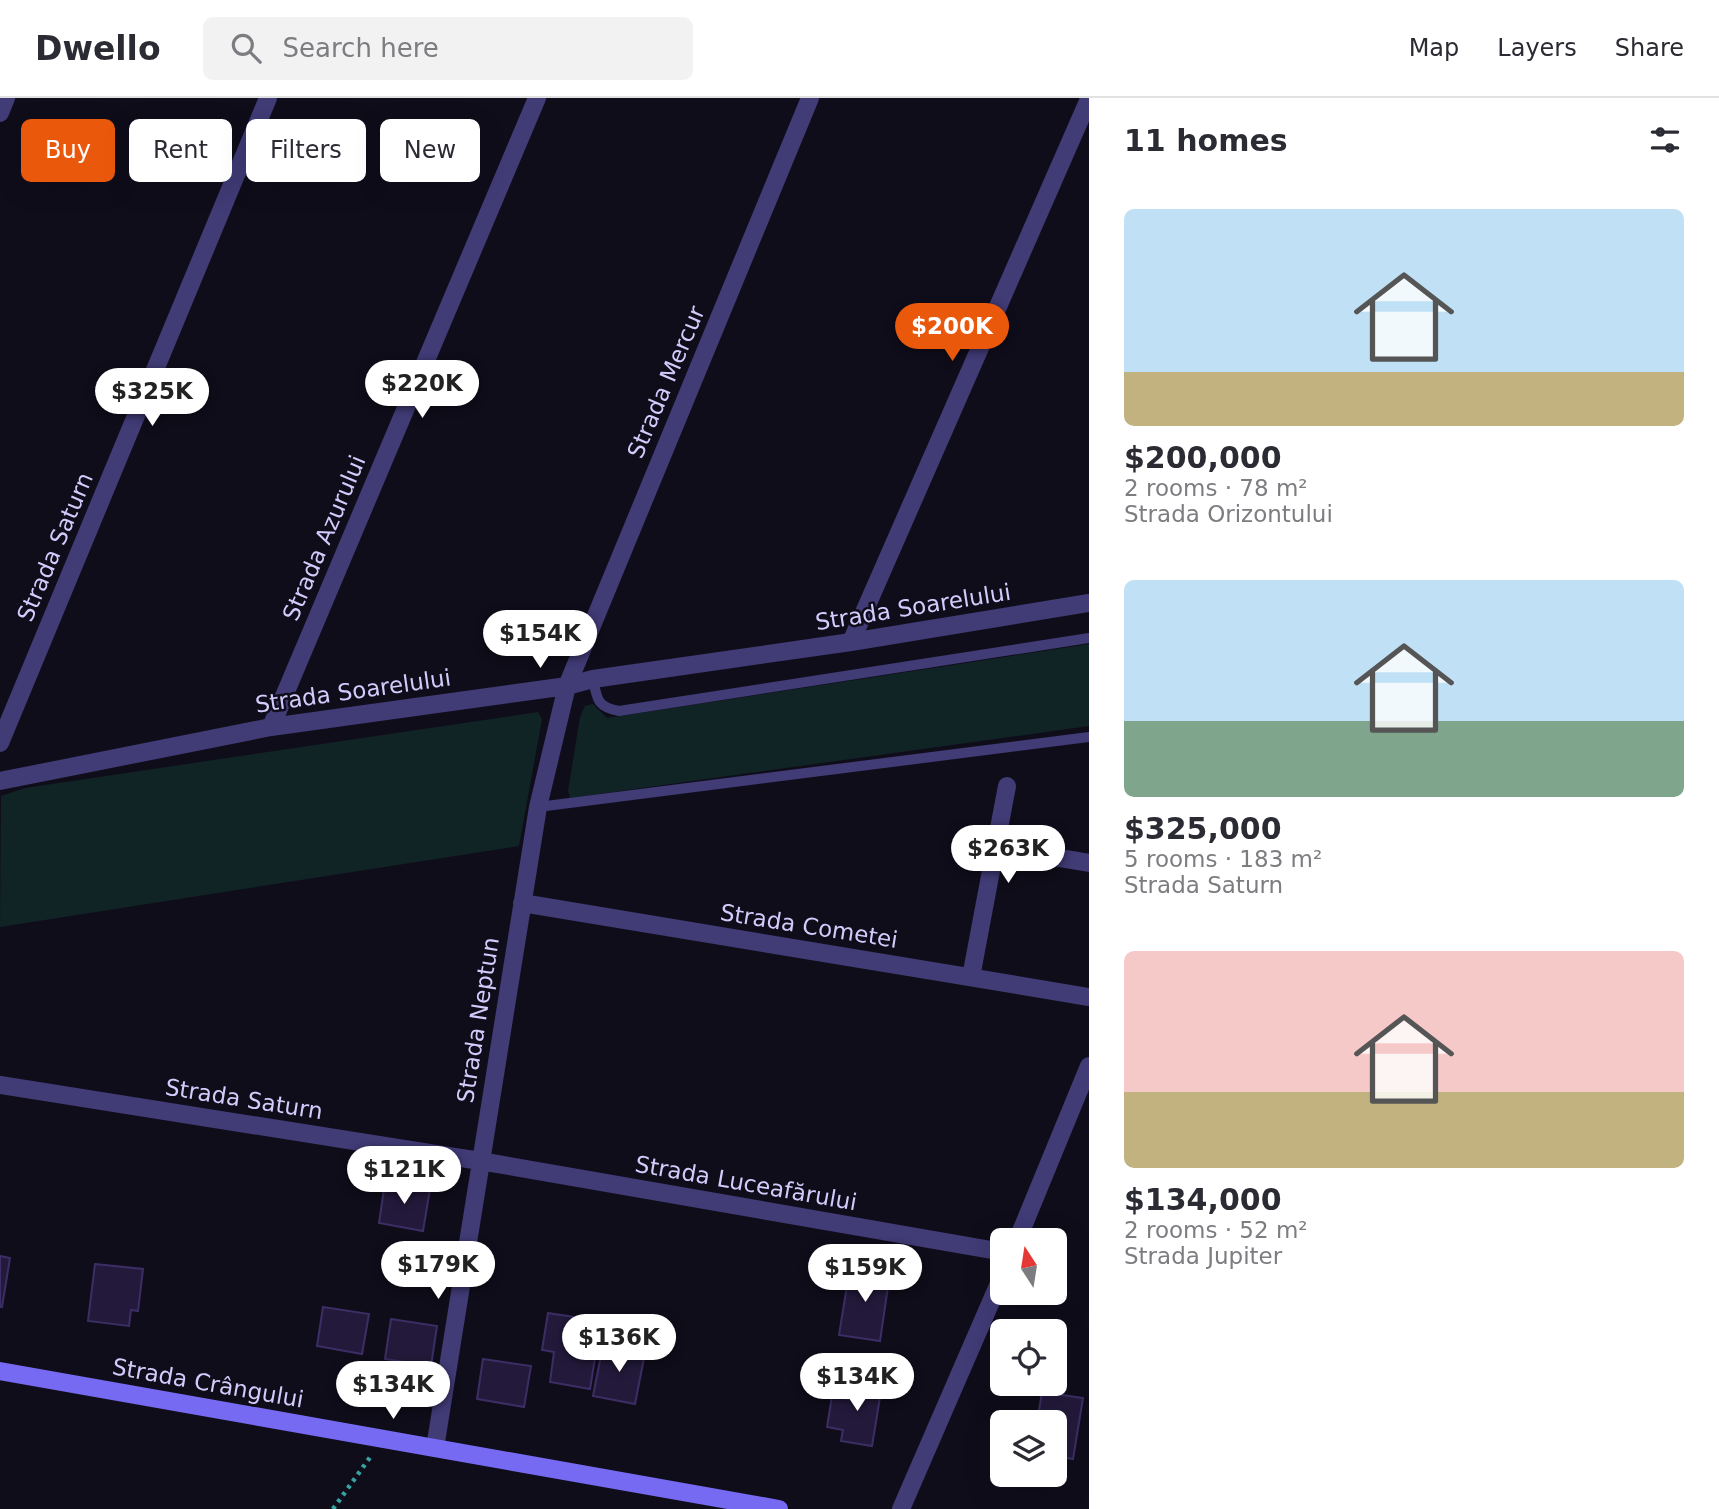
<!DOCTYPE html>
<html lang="en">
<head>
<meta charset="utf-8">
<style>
	:root { --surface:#fff; --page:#f2f2f3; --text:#2b2b33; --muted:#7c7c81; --line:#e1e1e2; --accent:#ea580c }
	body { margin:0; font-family:"DejaVu Sans",sans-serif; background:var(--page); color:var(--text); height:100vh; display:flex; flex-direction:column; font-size:26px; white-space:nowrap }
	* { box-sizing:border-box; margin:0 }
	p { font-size:23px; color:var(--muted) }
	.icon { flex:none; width:38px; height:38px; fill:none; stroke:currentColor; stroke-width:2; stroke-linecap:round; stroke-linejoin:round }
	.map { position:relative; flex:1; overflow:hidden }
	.details { display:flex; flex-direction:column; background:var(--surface); width:630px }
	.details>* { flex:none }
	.banner { position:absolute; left:21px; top:21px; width:665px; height:63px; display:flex; gap:14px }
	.needle { width:46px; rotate:348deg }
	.buttons { position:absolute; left:990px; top:1130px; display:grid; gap:14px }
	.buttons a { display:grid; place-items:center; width:77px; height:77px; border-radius:10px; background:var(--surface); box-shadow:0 7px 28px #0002; font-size:35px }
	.price { position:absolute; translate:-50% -60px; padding:0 16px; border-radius:24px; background:#fff; color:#222; font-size:23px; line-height:46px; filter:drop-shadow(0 2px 4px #0008) }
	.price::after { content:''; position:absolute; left:50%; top:42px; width:21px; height:16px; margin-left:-10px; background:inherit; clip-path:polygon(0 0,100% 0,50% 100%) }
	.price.on { background:var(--accent); color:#fff }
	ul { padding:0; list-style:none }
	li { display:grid; align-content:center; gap:14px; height:371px; padding:0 35px }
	li span { display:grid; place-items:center; height:217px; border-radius:10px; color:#555 }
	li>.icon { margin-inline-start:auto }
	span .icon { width:126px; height:126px; fill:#fffc; stroke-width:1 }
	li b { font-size:30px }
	h2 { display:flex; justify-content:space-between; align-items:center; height:84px; padding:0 35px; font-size:30px }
	.tag { padding:0 24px; border-radius:10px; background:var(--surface); box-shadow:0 7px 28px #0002; font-size:24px; line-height:63px }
	.tag.on { background:var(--accent); color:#fff }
	header { display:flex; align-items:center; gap:42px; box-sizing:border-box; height:98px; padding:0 35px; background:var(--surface); border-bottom:2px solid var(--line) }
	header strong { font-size:33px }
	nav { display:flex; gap:38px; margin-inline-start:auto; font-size:24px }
	.search { width:490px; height:63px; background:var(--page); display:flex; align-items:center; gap:18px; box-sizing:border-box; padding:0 24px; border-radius:10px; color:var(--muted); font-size:26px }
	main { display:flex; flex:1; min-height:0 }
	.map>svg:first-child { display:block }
	.green { fill:#102425 }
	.building { fill:#231a3b; stroke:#3c2e65; stroke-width:2 }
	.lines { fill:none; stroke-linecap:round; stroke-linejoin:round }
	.path { stroke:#36a4a3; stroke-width:4.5; stroke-dasharray:3.5 5; stroke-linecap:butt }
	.service { stroke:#413b76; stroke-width:10 }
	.minor { stroke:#413b76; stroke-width:18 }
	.secondary { stroke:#766af3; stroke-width:18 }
	.labels { text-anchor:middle; stroke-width:5; stroke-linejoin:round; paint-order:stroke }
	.street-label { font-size:23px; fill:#d3cbfb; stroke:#100d1b }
</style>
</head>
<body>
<header>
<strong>Dwello</strong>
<div class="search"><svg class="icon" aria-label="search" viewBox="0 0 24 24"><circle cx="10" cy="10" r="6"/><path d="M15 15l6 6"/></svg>Search here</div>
<nav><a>Map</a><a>Layers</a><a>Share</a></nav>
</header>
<main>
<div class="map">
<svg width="1089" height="1411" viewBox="0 0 1089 1411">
	<rect width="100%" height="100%" fill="#100d1b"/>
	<path class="green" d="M1089,546v82l-519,72 -2,-7 12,-74 5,-11 8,-2 14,14z
		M538,614l4,7 -23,127 -519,81 1,-131 24,-8z"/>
	<path class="building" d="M385,1084l45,7 -7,42 -44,-8z
		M0,1158l10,2 -8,49h-2z
		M95,1166l48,5 -5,42 -7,-1 -2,16 -41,-5z
		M850,1169l40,6 -10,68 -41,-6z
		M323,1209l46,7 -7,40 -45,-8z
		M548,1215l53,8 -11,68 -40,-7 4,-30 -12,-2z
		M391,1221l46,7 -6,40 -46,-7z
		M603,1247l42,8 -10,51 -42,-8z
		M483,1261l48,7 -7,41 -47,-8z
		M851,1282l31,5 -10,61 -31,-5 2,-11 -16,-3 5,-31 16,3z
		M1042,1294l41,6 -10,61 -18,-3v-33h-18z"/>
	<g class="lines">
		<path class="path" d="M333,1411l38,-53"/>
		<path class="service" d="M593,581c4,20 4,28 26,32l470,-73
			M538,709l551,-70"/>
		<path class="minor" d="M0,15l6,-15
			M851,544l238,-543
			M271,629l266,-629
			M0,645l268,-645
			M0,683l271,-54 296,-41 26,-7 258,-37 238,-39
			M995,749l94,16
			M522,805l567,94
			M971,879l36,-191
			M0,987l480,76 523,91
			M1017,1143l72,-175
			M435,1350l103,-641 29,-121 243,-588
			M901,1411l102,-235"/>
		<path class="secondary" d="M0,1273l779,138"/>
	</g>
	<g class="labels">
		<g class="street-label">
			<text transform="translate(666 284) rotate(-67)" y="8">Strada Mercur</text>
			<text transform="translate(324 440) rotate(-67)" y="8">Strada Azurului</text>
			<text transform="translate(55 449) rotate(-67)" y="8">Strada Saturn</text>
			<text transform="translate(913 509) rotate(-9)" y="8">Strada Soarelului</text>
			<text transform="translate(353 593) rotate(-8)" y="8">Strada Soarelului</text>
			<text transform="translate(809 828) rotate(9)" y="8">Strada Cometei</text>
			<text transform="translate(478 922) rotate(-81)" y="8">Strada Neptun</text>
			<text transform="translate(244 1001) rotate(9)" y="8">Strada Saturn</text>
			<text transform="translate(746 1085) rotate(10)" y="8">Strada Luceafărului</text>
			<text transform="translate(208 1285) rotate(10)" y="8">Strada Crângului</text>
		</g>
	</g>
</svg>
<div class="buttons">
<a><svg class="needle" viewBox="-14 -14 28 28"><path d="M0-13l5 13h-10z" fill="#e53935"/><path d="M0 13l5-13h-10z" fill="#7c7c81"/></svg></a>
<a><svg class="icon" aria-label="locate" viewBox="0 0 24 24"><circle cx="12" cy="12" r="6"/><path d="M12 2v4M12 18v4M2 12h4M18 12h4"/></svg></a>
<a><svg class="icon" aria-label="layers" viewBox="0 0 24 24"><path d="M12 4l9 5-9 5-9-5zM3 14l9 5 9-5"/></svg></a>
</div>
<b class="price on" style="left:952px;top:265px">$200K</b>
<b class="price" style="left:422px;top:322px">$220K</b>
<b class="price" style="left:152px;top:330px">$325K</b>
<b class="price" style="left:540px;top:572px">$154K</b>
<b class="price" style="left:1008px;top:787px">$263K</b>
<b class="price" style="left:404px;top:1108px">$121K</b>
<b class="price" style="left:438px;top:1203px">$179K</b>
<b class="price" style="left:865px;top:1206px">$159K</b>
<b class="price" style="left:619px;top:1276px">$136K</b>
<b class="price" style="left:857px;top:1315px">$134K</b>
<b class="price" style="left:393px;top:1323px">$134K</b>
<div class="banner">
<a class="tag on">Buy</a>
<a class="tag">Rent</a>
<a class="tag">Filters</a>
<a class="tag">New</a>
</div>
</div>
<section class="details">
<h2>11 homes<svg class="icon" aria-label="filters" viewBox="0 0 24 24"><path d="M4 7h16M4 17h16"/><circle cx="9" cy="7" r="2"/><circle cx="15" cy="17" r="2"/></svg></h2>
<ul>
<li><span style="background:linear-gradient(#bfe0f5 75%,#c2b280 0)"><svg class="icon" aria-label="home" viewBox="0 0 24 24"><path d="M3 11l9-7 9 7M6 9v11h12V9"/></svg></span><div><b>$200,000</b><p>2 rooms · 78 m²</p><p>Strada Orizontului</p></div></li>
<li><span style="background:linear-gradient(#bfe0f5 65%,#7fa58c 0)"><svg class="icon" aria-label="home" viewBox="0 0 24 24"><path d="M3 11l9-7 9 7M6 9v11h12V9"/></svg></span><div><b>$325,000</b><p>5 rooms · 183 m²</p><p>Strada Saturn</p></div></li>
<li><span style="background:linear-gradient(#f6c9c9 65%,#c2b280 0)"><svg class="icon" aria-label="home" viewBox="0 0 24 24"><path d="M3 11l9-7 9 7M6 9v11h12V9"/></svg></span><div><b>$134,000</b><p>2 rooms · 52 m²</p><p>Strada Jupiter</p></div></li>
</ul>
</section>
</main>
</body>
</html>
